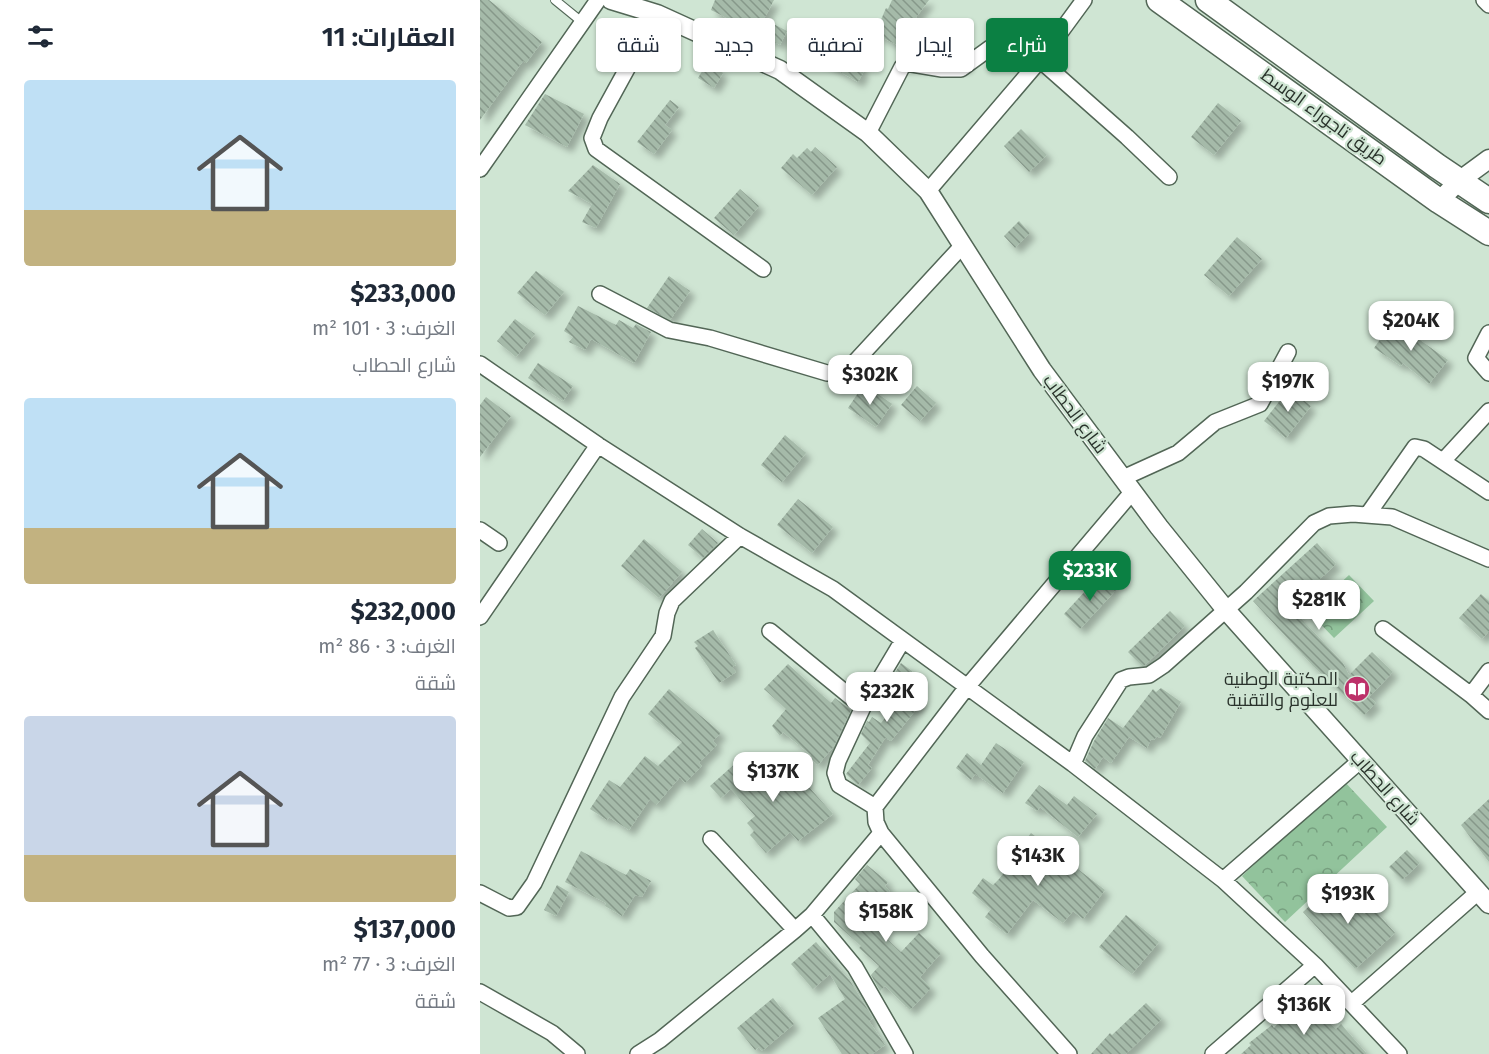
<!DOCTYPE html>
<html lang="ar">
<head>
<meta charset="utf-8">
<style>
	:root { --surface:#fff; --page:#f6f6f7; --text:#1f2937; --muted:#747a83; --accent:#0b8043 }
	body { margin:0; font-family:"Fira Sans",Cairo,sans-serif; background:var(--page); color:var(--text); direction:rtl; height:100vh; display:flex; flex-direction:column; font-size:22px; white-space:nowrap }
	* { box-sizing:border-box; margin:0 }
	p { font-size:20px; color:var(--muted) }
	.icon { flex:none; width:33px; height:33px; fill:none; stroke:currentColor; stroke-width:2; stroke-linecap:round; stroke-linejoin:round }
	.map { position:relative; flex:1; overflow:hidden; direction:ltr }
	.details { display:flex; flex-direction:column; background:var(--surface); width:480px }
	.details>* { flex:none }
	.top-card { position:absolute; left:18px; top:18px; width:570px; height:54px; direction:rtl; display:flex; gap:12px }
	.price { position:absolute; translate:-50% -51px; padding:0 14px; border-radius:12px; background:#fff; color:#222; font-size:20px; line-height:39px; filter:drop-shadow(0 2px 3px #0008) }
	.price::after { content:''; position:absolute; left:50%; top:36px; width:18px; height:14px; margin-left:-9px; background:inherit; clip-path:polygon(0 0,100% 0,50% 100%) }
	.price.selected { background:var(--accent); color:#fff }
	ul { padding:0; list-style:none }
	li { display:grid; align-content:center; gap:12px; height:318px; padding:0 24px }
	li span { display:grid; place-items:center; height:186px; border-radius:6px; color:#555 }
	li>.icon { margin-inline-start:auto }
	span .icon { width:108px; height:108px; fill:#fffc; stroke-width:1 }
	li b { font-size:26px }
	h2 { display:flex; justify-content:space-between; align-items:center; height:72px; padding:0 24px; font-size:26px }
	.chip { padding:0 21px; border-radius:6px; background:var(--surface); box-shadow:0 2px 4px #0004; font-size:21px; line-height:54px }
	.chip.selected { background:var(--accent); color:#fff }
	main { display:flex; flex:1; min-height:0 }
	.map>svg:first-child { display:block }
	.park { fill:url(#park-crowns) }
	.building { fill:url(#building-back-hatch); filter:url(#shadow) }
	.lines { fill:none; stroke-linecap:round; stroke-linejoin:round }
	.service-casing { stroke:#526656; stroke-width:10 }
	.minor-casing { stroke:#526656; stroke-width:18 }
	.tertiary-casing { stroke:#526656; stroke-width:21 }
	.primary-casing { stroke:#526656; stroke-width:27 }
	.service { stroke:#fff; stroke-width:8 }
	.minor { stroke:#fff; stroke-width:15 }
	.tertiary { stroke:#fff; stroke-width:18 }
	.primary { stroke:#fff; stroke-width:24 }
	.labels { text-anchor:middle; stroke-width:4.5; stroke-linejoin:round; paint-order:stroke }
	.street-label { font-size:18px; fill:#29322b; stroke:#cfe5d3 }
	.poi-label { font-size:18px; fill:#29322b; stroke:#cfe5d3; text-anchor:end }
</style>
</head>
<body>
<main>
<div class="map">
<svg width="1009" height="1054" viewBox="0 0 1009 1054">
	<defs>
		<pattern id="park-crowns" width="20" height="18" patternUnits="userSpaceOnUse" patternTransform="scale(1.5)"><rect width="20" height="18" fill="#92c39c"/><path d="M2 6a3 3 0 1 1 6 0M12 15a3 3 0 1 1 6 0" fill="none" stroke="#779f7f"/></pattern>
		<pattern id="building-back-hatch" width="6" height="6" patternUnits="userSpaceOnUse" patternTransform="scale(1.5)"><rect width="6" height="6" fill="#a5baa9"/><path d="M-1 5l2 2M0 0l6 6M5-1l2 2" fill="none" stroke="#86988a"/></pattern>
		<filter id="shadow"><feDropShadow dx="5.5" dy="5.5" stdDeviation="3" flood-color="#0004"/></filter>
	</defs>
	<rect width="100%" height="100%" fill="#cfe5d3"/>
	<path class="park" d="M869,575l25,26 -40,37 -25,-26z
		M864,781l43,46 -102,95 -43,-46z"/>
	<path class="building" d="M0,0h9l53,42 -16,21 -3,-2 -43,59z
		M235,0h59l-10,19 23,12 -7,14 -69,-35z
		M412,0h37l-20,27 6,3 -8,20 -32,-16 11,-26 2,1z
		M349,43l34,18 -4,7 5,3 -6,11 -39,-22z
		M227,63l16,10 -9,15 -16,-10z
		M65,94l39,20 -17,33 -42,-22z
		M190,100l9,7 -14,18 7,5 -18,24 -17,-12z
		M738,103l23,18 -27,34 -23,-18z
		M541,129l26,26 -18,17 -25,-26z
		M335,147l22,20 -25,28 -31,-27 12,-14 4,4 10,-10 4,4z
		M113,165l27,19 -24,44 -14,-6 10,-18 -24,-13z
		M260,189l19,17 -25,29 -20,-17z
		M539,221l11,12 -15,15 -11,-12z
		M757,237l25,22 -33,37 -25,-21z
		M56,271l28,21 -19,23 -28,-22z
		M189,276l21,15 -20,29 -23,-12z
		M98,306l38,19 3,-5 14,8 3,-4 15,8 -17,31 -43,-24 -6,11 -16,-8 4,-5 -9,-6z
		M35,319l20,15 -19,23 -19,-16z
		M913,321l55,39 -19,24 -26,-21 -2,3 -27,-18z
		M58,363l35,23 -10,15 -35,-23z
		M384,384l28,20 -16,23 -28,-19z
		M437,386l19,17 -16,18 -19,-16z
		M809,389l22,17 -25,32 -22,-17z
		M6,397l25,19 -31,41v-52z
		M305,435l21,18 -24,29 -21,-17z
		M318,499l35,28 -21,26 -35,-28z
		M222,529l16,14 -15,15 -15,-13z
		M164,539l38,33 -23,26 -38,-32z
		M837,543l19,21 -46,43 53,56 6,12 23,-23 21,20 -24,25 7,6 -12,12 -51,-49 -60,-65z
		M620,575l16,15 -36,39 -16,-15z
		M1001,594l8,7v30l-7,8 -23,-21z
		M690,611l15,15 -41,40h-2l-14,-14z
		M233,630l23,35 -4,2 4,5 -17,11 -24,-35 3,-2 -4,-4z
		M421,663l11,8 4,25 4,3 -2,8 -27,34 -6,-3 -17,27 4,3 -14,17 -12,-11 24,-31 -9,-9 6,-13 2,1 3,-5 9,6 24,-30 -16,-11z
		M308,664l43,39 4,-5 16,12 -17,36 -16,19 -9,-8 2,-2 -28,-23 -3,4 -8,-10 14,-17 -22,-20z
		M681,688l20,14 -21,36 -3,-2 -3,4 -3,-1 -4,9 -18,-11 -18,26 -8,-6 -8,12 -10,-8 9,-20 14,-23 15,10 30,-39 3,3z
		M189,689l52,44 -8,8 4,4 -18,18 3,3 -17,17 -5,-6 -24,28 -6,-6 -21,31 -20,-13 -2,3 -17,-11 19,-29 11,7 25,-31 13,10 24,-24 -34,-28z
		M516,743l28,19 -21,31 -28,-19 -4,6 -15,-12 11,-15 14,12z
		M267,753l19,21 3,-3 17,20 14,-14 33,37 -35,27 -8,-9 -24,21 -16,-18 4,-4 -7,-8 8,-7 -24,-27 -10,9 -11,-12z
		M559,785l28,20 7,-9 23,18 -19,23 -38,-30 -3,4 -12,-8z
		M1009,799v63l-28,-37z
		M551,833l74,57 -22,29 -10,-8 -10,12 -30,-23 -26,34 -22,-17 6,-8 -19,-16 11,-15 10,7 6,-6 15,-19 -2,-2z
		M927,850l13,13 -18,17 -13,-13z
		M101,851l45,24 4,-6 21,12 -9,16 -7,-2 -13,21 -17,-10 1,-3 -41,-21z
		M387,865l21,17 -3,4 5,5 -26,26 37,35 18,-19 22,20 -21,24 11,11 -21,22 -25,-24 -5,5 -9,-16 8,-9 -20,-18 2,-2 -27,-24v-10l26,-28 -5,-5z
		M855,882l29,32 8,-7 23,26 -40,36 -52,-57z
		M77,885l12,7 -13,24 -12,-6z
		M646,915l33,27 -27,32 -33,-27z
		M336,942l34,39 23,37 -4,3 16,24 -13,9h-30l-24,-36 27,-19 -15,-25 -17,15 -22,-25z
		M821,997l35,32 5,-5 26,30h-126l10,-9 -2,-2 23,-18 2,3z
		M293,998l21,26 -32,27 -3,-4 -4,3 -18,-22z
		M666,1003l16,16 -36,35h-35l19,-21 2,2z"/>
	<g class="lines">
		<g class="service-casing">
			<path id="service" d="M75,0l27,22"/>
		</g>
		<g class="minor-casing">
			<path id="minor" d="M1004,0l5,5
				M177,14l-57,104 -8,20 4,11 167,120
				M560,60l87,77 42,40
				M388,133l34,-66 4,-4 36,6h19l29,-21
				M0,169l118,-169
				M448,191l112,-131 44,-60
				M120,294l69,36 41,8 117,35h15l11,-9 110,-119
				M1009,333l-13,25 13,15
				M0,364l118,81 142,91 93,53 240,175 150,116 92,85 84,89
				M963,461l46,-50
				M643,478l55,-25 37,-31 45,-18 28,-52
				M888,514l47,-67 9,2 65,43
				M0,530l19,13
				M0,617l118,-172
				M903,629l88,66 18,16
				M290,631l93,76
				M991,695l18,-24
				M593,764l12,-28 36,-56 8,-3 20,-2 15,-10 82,-73 68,-69 15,-7 24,-2 39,3 97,42
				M395,807l-36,-22 -4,-12 3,-12 25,-54 40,-67
				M231,839l84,91
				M743,880l138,-120
				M0,893l29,15 8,-1 17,-24 88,-186 41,-61 4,-23 5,-12 68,-65
				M332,915l43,52 50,87
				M0,992l72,41 25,21
				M872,1003l126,-111
				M158,1054l22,-14 135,-110 17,-15 69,-82
				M589,1054l-87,-98 -101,-123 -5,-11 -1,-15 92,-120 166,-196
				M733,1054l102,-89"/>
		</g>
		<g class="tertiary-casing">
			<path id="tertiary" d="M131,0l46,14 123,56 88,63 60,58 114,179 117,157 67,83 263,294
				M959,201l20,-20 30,-22"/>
		</g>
		<g class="primary-casing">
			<path id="primary" d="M679,0l280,201 50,32
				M728,0l229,166 52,35"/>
		</g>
		<use href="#service" class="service"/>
		<use href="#minor" class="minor"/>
		<use href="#tertiary" class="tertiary"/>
		<use href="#primary" class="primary"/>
	</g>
	<defs>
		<g id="library-disc" transform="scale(1.35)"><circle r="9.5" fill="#bc3169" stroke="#cfe5d3"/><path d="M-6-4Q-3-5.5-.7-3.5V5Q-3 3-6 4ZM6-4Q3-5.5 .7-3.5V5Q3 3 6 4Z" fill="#fff"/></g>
	</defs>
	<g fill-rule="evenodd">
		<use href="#library-disc" x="877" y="689"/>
	</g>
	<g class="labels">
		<g class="street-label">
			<text transform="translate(844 117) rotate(36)" y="6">طريق تاجوراء الوسط</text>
			<text transform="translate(595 414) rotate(53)" y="6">شارع الحطاب</text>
			<text transform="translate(905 788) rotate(48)" y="6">شارع الحطاب</text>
		</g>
		<g class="poi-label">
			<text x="858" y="685">المكتبة الوطنية<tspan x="858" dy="21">للعلوم والتقنية</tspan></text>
		</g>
	</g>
</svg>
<b class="price" style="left:931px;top:352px">$204K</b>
<b class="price" style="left:390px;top:406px">$302K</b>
<b class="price" style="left:808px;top:413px">$197K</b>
<b class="price selected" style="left:610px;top:602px">$233K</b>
<b class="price" style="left:839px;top:631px">$281K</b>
<b class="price" style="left:407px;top:723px">$232K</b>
<b class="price" style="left:293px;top:803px">$137K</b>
<b class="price" style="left:558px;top:887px">$143K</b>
<b class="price" style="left:868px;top:925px">$193K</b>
<b class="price" style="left:406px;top:943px">$158K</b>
<b class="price" style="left:824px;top:1036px">$136K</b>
<div class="top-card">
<a class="chip selected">شراء</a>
<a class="chip">إيجار</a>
<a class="chip">تصفية</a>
<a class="chip">جديد</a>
<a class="chip">شقة</a>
</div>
</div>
<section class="details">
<h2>العقارات: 11<svg class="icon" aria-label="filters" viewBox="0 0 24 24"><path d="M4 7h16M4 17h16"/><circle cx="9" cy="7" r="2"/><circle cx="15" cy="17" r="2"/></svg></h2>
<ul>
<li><span style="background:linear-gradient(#bfe0f5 70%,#c2b280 0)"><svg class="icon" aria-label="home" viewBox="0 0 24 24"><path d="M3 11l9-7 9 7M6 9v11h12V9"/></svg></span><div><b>$233,000</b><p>الغرف: 3 · 101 m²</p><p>شارع الحطاب</p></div></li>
<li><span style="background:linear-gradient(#bfe0f5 70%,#c2b280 0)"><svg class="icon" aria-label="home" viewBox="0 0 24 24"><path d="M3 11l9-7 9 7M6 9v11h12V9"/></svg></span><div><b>$232,000</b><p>الغرف: 3 · 86 m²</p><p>شقة</p></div></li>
<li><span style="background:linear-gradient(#c9d6e8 75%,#c2b280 0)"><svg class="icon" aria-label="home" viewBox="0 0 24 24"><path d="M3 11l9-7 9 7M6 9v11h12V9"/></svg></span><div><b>$137,000</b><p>الغرف: 3 · 77 m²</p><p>شقة</p></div></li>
</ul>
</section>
</main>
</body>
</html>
